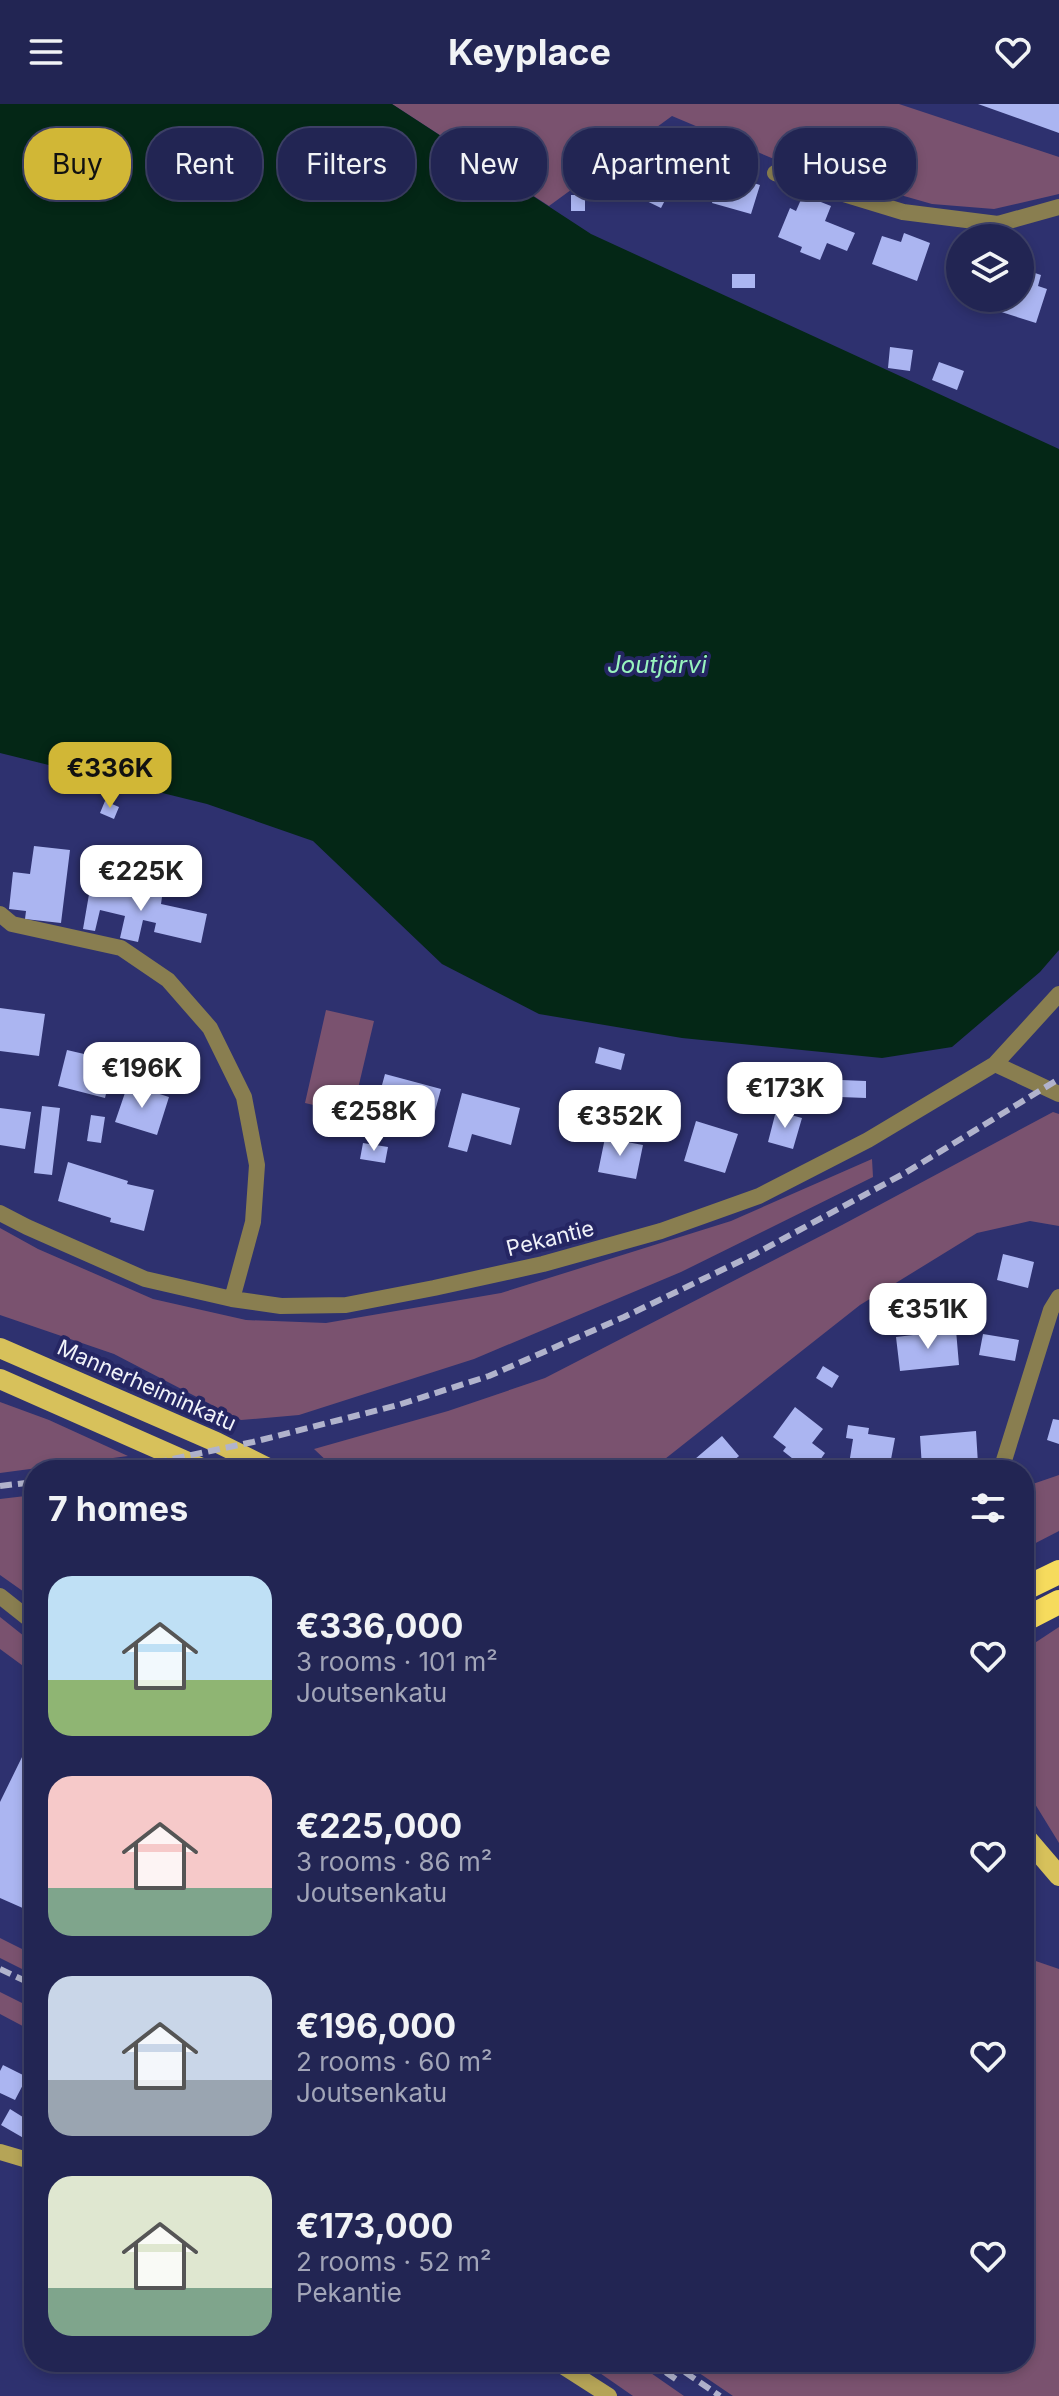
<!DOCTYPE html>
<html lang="en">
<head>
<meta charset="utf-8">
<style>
	:root { --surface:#222553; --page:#2e315d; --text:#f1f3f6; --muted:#a2a5b8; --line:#3f426a; --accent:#d1b736 }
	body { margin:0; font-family:Inter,sans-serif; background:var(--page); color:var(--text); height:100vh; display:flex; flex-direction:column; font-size:30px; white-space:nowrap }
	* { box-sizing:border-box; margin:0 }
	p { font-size:26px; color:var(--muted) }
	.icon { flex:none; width:44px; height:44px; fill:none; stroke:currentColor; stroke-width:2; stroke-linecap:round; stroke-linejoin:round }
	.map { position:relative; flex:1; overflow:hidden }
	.drawer { position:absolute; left:24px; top:1356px; width:1010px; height:912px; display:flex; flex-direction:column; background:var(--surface); border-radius:32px; box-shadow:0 4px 12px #0003,0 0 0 2px var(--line) }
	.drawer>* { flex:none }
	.top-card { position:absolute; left:24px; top:24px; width:1012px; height:72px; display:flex; gap:16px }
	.fabs { position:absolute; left:946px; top:120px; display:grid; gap:16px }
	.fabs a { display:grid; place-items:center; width:88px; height:88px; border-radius:50%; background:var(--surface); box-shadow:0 4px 12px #0003,0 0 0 2px var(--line); font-size:40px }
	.price { position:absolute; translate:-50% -68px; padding:0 18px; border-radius:16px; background:#fff; color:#222; font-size:26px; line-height:52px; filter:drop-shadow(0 2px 4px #0008) }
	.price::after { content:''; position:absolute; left:50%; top:48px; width:24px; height:18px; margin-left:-12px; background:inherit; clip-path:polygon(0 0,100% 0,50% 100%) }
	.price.selected { background:var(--accent); color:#111 }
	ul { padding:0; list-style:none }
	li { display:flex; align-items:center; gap:24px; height:200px; padding:0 24px }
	li span { display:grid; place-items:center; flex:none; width:224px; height:160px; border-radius:24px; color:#555 }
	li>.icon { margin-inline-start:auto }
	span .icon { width:96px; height:96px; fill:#fffc; stroke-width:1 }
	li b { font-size:34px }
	h2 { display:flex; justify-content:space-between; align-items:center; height:96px; padding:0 24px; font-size:34px }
	.tag { padding:0 28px; border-radius:32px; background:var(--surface); box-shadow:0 4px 12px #0003,0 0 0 2px var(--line); font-size:28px; line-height:72px }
	.tag.selected { background:var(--accent); color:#111 }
	header { display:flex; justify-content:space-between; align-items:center; height:104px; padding:0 24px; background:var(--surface); font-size:36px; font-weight:700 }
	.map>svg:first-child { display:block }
	.green { fill:#7a526f }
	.water { fill:#042716 }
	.building { fill:#abb5f1 }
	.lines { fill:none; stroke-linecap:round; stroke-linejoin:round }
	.street { stroke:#897e50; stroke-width:16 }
	.secondary { stroke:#b5a457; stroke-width:16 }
	.primary { stroke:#d7c15b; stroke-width:20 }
	.highway { stroke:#f6db5d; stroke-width:24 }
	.rail { stroke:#b1b3cc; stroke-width:6; stroke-dasharray:12 6; stroke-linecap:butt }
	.labels { text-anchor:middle; stroke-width:8; stroke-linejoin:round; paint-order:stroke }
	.street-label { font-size:22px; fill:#f0f2f9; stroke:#252663 }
	.water-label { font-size:24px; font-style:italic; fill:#98f4be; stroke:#252663 }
</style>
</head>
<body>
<header><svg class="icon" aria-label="menu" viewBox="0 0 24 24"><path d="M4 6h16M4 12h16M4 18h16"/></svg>Keyplace<svg class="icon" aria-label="heart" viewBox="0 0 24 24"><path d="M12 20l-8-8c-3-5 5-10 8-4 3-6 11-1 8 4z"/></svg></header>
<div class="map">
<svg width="1059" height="2292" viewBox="0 0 1059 2292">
	<rect width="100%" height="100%" fill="#2e316f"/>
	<path class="green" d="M392,0h507l160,53v37l-65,15 -62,-5 -158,-45 -102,-43 -123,90z
		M326,906l48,11 -22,93 -47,-11z
		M1053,1008l6,2v112l-29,-5 -53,12 -117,72 -209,165h-309l-12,-6 -16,-15 134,-38 97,-33 297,-153z
		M872,1055l1,18 -192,95 -207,87 -175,56 -58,5 -127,-66 -114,-39v-87l38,21 115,50 93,21 80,3 175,-30 230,-72z
		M0,1298l49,18 79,36 -128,17z
		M1059,1371v56l-35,18v-62z
		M34,1391v104l-34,-24v-76z
		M0,1513l34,27v30l-34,-25z
		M1059,1523v216l-35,-57v-136z
		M0,1834l34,17v20l-34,-17z
		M1024,1853l35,12v427h-326l-50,-34h341z
		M0,1888l34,17v23l-34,-18z
		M584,2258h51l49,34h-51z"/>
	<path class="water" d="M0,0h392l199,130 468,215v501l-19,22 -88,75 -70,11 -200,-20 -143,-24 -97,-50 -129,-123 -106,-37 -207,-51z"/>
	<path class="building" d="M978,0h81v29z
		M684,35l20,7 -6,17 -20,-8z
		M645,59l31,16 -15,29 -31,-15z
		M722,69l38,12 -9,29 -39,-11z
		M571,91h14v16h-14z
		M803,91l28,11 -6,15 30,12 -8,18 -20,-8 -7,17 -20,-8 2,-5 -24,-10 12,-29 6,3z
		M904,129l26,10 -13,38 -45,-17 10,-28 19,6z
		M1020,164l21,7 -3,11 9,3 -11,34 -76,-24 60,-1z
		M732,170h23v14h-23z
		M890,243l23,3 -3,21 -22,-3z
		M939,258l25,9 -7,19 -25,-10z
		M105,697l14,6 -5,12 -14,-6z
		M34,742l36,4 -9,73 -36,-4 1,-8 -17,-2 4,-37 17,2z
		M92,773l27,6 -1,4 44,10 -1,7 46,10 -6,29 -47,-11 2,-9 -13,-3 -5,22 -18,-4 5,-22 -25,-6 -5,21 -12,-2z
		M0,904l45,6 -6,42 -39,-5z
		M599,943l26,7 -4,16 -26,-7z
		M67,946l47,11 -9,37 -47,-12z
		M385,970l56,15 -9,33 -56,-15z
		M841,976l25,1v17l-26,-1z
		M128,980l41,13 -12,38 -42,-13z
		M743,981l19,6 -5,14 -18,-6z
		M462,989l58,15 -9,37 -39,-11 -5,18 -19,-5z
		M42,1002l18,2 -8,67 -18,-2z
		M0,1004l31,4 -6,37 -25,-4z
		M776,1007l26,7 -9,31 -25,-7z
		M91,1011l14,2 -4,26 -14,-2z
		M696,1017l42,13 -13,39 -41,-12z
		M605,1034l38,7 -7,34 -38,-7z
		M363,1039l25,4 -3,16 -25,-4z
		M68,1058l60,19 -1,3 27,6 -10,41 -34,-9 1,-4 -53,-17z
		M1003,1150l31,8 -6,26 -31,-8z
		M956,1226l3,35 -59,6 -4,-34z
		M983,1230l36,6 -4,21 -36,-6z
		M823,1262l16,10 -7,12 -16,-10z
		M795,1303l28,22 -11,14 13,10 -12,17h-6l-24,-19 3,-4 -13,-10z
		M1053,1315l6,1v24l-12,-4z
		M848,1321l21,3 -1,6 27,4 -6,32 -40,-6 4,-25 -7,-1z
		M976,1327l2,33 -56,4 -2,-32z
		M722,1332l17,20 -16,14h-19l-9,-11z
		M23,1651l11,5v153l-34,-15v-96z
		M3,1961l24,12 -12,23 -15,-7v-22z
		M10,2005l24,15 -7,16 -26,-15z"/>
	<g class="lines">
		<path class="street" d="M775,69l128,39 95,12 61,-17
			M0,810l12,10 109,24 47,32 42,48 34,69 13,68 -4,57 -21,77
			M995,960l64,30
			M0,1109l27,14 118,52 87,20 49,7 65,-1 88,-17 109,-24 118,-33 98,-35 109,-56 127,-76 64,-70
			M1001,1366l50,-160 8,-13
			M0,1492l34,27"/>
		<path class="secondary" d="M0,2048l34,10
			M556,2258l53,34"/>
		<path class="primary" d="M0,1244l216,94 56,28
			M0,1275l206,91
			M1024,1731l35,41"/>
		<path class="highway" d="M1024,1485l35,-17
			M1024,1516l35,-18"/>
		<path class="rail" d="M120,1366l133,-28 145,-37 91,-29 135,-59 129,-62 152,-82 154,-94
			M0,1382l34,-4
			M0,1865l34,16
			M651,2258l26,18
			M670,2258l50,34"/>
	</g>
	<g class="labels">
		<g class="street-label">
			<text transform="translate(550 1134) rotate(-14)" y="8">Pekantie</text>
			<text transform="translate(147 1281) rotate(24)" y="8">Mannerheiminkatu</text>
		</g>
		<g class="water-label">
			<text x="657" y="569">Joutjärvi</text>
		</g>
	</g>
</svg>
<div class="fabs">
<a><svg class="icon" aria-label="layers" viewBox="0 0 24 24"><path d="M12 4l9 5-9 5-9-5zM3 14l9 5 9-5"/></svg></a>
</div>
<b class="price selected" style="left:110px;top:706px">€336K</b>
<b class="price" style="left:141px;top:809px">€225K</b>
<b class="price" style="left:142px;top:1006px">€196K</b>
<b class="price" style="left:785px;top:1026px">€173K</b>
<b class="price" style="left:374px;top:1049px">€258K</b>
<b class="price" style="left:620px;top:1054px">€352K</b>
<b class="price" style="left:928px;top:1247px">€351K</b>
<div class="top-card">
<a class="tag selected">Buy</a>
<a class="tag">Rent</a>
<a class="tag">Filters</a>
<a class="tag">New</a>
<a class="tag">Apartment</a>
<a class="tag">House</a>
</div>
<section class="drawer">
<h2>7 homes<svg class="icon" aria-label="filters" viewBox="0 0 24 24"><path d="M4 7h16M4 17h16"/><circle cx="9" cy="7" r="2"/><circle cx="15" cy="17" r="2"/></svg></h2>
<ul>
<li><span style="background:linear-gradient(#bfe0f5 65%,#8fb573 0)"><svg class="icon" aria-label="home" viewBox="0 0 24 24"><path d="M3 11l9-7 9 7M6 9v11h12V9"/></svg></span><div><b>€336,000</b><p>3 rooms · 101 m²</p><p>Joutsenkatu</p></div><svg class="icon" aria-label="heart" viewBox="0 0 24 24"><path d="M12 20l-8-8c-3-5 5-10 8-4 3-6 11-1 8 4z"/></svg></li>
<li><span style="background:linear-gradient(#f6c9c9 70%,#7fa58c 0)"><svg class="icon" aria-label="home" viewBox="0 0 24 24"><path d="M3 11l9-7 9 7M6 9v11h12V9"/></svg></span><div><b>€225,000</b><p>3 rooms · 86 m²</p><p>Joutsenkatu</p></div><svg class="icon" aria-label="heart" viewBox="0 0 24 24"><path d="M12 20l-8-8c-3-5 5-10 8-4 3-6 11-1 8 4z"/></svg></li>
<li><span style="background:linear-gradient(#c9d6e8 65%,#9aa5b1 0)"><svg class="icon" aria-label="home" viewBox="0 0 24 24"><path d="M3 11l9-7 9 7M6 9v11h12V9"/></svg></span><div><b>€196,000</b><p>2 rooms · 60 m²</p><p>Joutsenkatu</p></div><svg class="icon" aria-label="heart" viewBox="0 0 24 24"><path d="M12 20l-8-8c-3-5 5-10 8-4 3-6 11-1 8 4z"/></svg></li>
<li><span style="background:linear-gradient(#dfe7d0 70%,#7fa58c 0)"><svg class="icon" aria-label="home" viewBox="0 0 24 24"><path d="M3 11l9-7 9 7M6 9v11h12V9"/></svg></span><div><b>€173,000</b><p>2 rooms · 52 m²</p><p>Pekantie</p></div><svg class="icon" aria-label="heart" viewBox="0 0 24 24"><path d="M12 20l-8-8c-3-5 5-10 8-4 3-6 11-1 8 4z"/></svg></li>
</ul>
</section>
</div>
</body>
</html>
